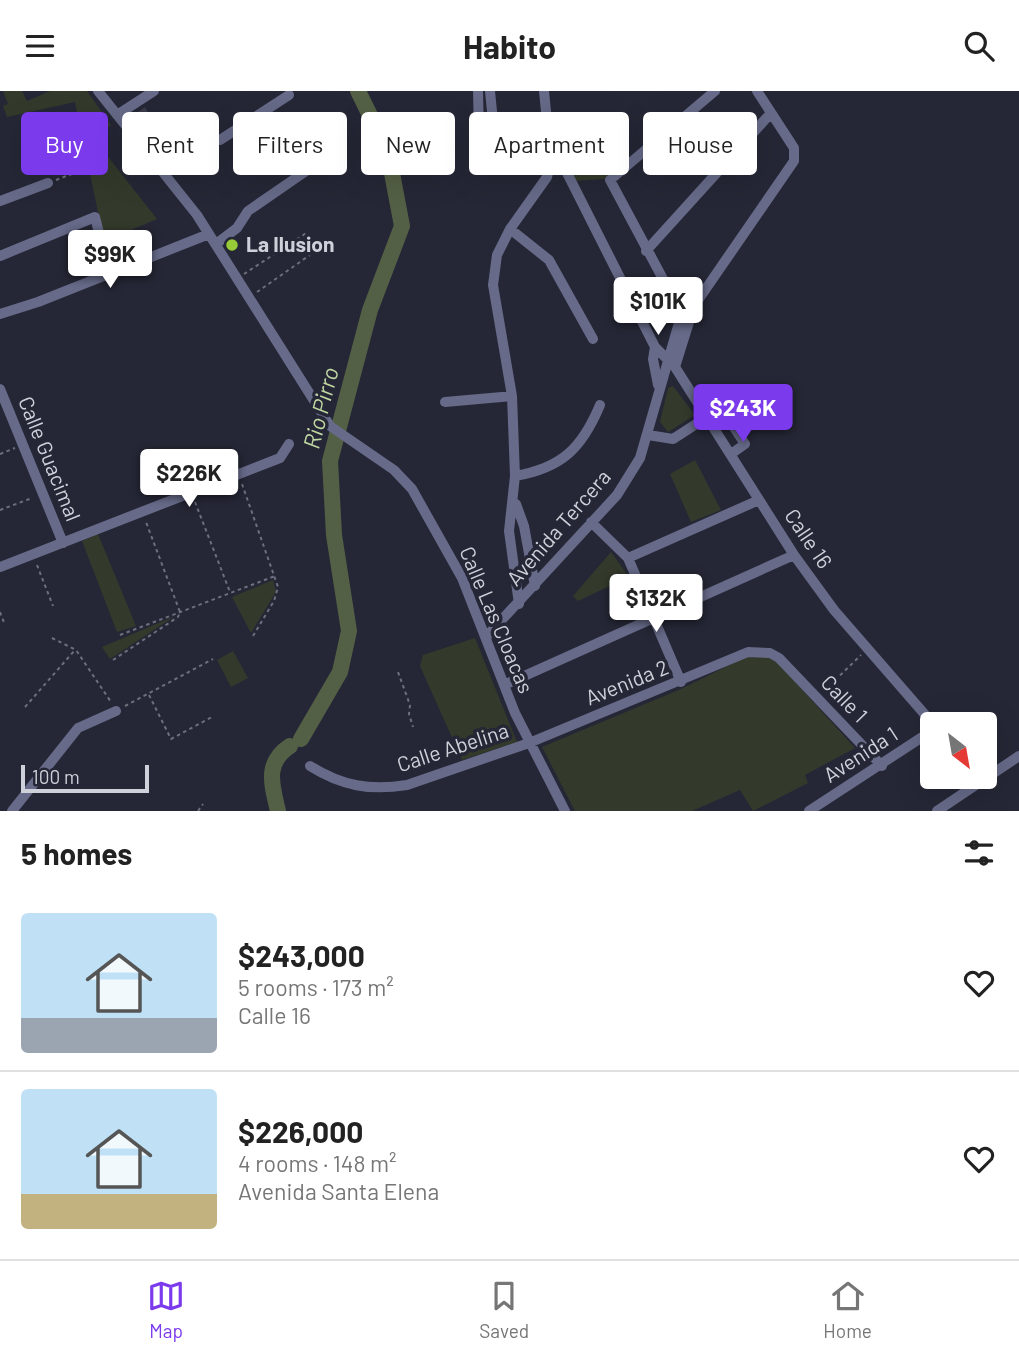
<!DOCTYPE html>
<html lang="en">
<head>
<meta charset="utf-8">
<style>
	:root { --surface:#fff; --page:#f6f6f6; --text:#222; --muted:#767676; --line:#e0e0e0; --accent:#7c3aed }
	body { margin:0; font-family:Barlow,sans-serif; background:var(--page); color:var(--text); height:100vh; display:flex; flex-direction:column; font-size:26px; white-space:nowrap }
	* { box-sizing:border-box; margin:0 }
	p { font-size:23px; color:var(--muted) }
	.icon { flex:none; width:38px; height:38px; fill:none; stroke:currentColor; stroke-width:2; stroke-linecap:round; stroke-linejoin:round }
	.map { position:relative; height:720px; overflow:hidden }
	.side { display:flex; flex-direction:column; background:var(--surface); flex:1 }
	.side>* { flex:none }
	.top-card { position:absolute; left:21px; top:21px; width:978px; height:63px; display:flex; gap:14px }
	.needle { width:46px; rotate:149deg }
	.tools { position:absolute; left:920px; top:621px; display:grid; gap:14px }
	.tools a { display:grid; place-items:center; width:77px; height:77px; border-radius:7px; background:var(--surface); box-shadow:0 7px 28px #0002; font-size:35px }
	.scale { position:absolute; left:21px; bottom:18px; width:128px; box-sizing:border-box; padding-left:7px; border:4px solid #cfd1da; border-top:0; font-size:19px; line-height:24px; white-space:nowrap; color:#cfd1da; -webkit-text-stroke:5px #252736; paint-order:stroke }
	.price { position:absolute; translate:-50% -60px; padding:0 16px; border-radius:7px; background:#fff; color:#222; font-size:23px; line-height:46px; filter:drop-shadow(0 2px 4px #0008) }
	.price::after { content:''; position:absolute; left:50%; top:42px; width:21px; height:16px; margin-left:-10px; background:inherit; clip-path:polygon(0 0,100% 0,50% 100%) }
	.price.on { background:var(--accent); color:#fff }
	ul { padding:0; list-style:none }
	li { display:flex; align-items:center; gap:21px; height:175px; padding:0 21px }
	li+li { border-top:2px solid var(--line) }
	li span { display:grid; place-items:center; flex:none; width:196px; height:140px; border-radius:7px; color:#555 }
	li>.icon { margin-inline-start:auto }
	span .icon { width:84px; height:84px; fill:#fffc; stroke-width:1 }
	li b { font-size:30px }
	h2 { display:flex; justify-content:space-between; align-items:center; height:84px; padding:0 21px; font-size:30px }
	.pill { padding:0 24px; border-radius:7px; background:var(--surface); box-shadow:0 7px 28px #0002; font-size:24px; line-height:63px }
	.pill.on { background:var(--accent); color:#fff }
	header { display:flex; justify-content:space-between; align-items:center; height:91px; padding:0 21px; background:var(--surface); font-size:32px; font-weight:700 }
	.tabs { display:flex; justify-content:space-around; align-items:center; height:98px; border-top:2px solid var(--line); background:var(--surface); font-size:19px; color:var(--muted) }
	.tabs a { display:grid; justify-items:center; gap:4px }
	.tabs .on { color:var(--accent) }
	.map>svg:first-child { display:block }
	.green { fill:#333a2b }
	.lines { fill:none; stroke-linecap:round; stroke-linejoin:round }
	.river { stroke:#546045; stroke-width:16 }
	.building { fill:#393b4a }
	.path { stroke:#6d6f7c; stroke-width:2; stroke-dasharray:3.5 3.5; stroke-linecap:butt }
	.minor { stroke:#676a88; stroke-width:10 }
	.poi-dot { fill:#97cc38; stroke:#252736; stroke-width:2.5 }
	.labels { text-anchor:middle; stroke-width:7; stroke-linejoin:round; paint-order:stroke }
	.poi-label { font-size:21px; font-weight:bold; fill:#cfd1da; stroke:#252736; text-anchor:start }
	.street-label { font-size:21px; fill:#cfd1da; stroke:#252736 }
	.water-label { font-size:23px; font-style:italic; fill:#c1d8a3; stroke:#252736 }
</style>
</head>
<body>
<header><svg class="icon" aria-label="menu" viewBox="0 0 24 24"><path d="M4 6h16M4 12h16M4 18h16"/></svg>Habito<svg class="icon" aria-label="search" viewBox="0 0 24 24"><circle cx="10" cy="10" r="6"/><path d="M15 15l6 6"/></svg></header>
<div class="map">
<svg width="1019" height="720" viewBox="0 0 1019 720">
	<rect width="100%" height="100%" fill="#252736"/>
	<path class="green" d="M3,0h19l5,10 23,-10h37l24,34 -6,5v23l52,66 -33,14 8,23 -23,9 -34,-163 -68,15 -4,-11 5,-2z
		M591,56l21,24 -8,8 -30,2 -13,-25z
		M673,295l22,29 -27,17 -8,-10 8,-34z
		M695,369l26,50 -30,12 -21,-48z
		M98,443l38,92 -19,6 -35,-91z
		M611,461l18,25 -51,24 -5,-5z
		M273,489l3,12 -25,41 -19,-36z
		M175,525l-65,43 -8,-12z
		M475,547l42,104 -55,18 -42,-94 3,-11z
		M233,560l15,27 -17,9 -14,-27z
		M748,565h17l12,6 78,86 -50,27 3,8 -55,28 -13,-21 -48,21h-117l-33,-64 139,-58z"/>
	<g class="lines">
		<path class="river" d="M301,648l39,-67 9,-41 -15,-96 -4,-74 40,-151 32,-84 -14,-74 -30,-61
			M278,720c-6,-26 -14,-48 12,-65"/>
	</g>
	<path class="building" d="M145,16l4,7 -13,9 -1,-9z
		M234,147l6,9 -9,6 -6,-10z"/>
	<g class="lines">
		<path class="path" d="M29,25l17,59
			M56,89l34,-13
			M244,183l64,-42
			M257,201l53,-37
			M0,363l15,-6
			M242,393l36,103 -4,14 -21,35
			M195,411l35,90
			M0,419l32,-12
			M37,474l16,41
			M0,521l5,13
			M120,544l155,-59
			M52,547l24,12 35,52
			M113,569l65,-43 2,-5 -34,-90
			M398,581l12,33 -1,9 4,13
			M825,599l36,-35
			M149,604l22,44 41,-22
			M125,615l88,-47
			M25,616l50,-57
			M198,720l5,-7"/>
		<path class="minor" d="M98,0l99,124 133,211 64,44 18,19 50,89 53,135 50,98
			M478,0l1,43 8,6 7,-3v-5l-4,-41
			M715,0l-105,89 68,127 5,2 11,-3 100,-145v-13l-37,-57
			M117,24l37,-24
			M551,71l13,5 91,180 20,20 119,188 40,55 100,115
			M163,81l36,-31 21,-1 69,-45
			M0,110l48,-18
			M510,138l39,31 44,79
			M216,153l21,-16 11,-17 90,-62
			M646,160l125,-138
			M0,165l95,-39 14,56
			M0,223l38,-12 171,-68
			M655,256l-2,12 5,26
			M675,276l19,-61
			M0,298l63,154
			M445,311l67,-6
			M648,344l25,4 34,-22
			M731,363l14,-10 -12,-18
			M515,385c47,-8 67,-28 85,-71
			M516,413l8,22 11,60
			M591,431l37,36 53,124
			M628,467l131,-58
			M0,476l280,-109 9,-14
			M519,513l-10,-73 6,-55 -3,-80 -19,-111 4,-30 13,-26 37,-52 4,-15 -7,-71
			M486,546l131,-142 23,-37 43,-149
			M504,594l290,-130
			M310,675c32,20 60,25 97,19l122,-42 219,-91 22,1 9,5 103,108
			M12,720l66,-83 38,-17
			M809,720l124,-81
			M937,720l82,-55"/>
	</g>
	<circle class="poi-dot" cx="232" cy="154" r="7"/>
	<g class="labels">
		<g class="poi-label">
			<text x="246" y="161">La Ilusion</text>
		</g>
		<g class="street-label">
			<text transform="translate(49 368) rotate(68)" y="7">Calle Guacimal</text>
			<text transform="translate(559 437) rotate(-49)" y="7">Avenida Tercera</text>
			<text transform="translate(808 448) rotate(56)" y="7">Calle 16</text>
			<text transform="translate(496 529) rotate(67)" y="7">Calle Las Cloacas</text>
			<text transform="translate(627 592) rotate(-22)" y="7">Avenida 2</text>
			<text transform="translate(844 608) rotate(46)" y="7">Calle 1</text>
			<text transform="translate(453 657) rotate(-18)" y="7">Calle Abelina</text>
			<text transform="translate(861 664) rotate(-33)" y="7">Avenida 1</text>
		</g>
		<g class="water-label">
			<text transform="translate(321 317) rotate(-76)" y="8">Rio Pirro</text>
		</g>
	</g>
</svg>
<div class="tools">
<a><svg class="needle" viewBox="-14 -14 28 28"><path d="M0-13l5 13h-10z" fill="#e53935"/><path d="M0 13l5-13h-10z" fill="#767676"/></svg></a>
</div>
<div class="scale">100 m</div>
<b class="price" style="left:110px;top:199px">$99K</b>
<b class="price" style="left:658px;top:246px">$101K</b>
<b class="price on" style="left:743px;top:353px">$243K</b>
<b class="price" style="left:189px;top:418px">$226K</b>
<b class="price" style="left:656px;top:543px">$132K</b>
<div class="top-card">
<a class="pill on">Buy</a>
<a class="pill">Rent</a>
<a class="pill">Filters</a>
<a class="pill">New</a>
<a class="pill">Apartment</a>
<a class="pill">House</a>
</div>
</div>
<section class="side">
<h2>5 homes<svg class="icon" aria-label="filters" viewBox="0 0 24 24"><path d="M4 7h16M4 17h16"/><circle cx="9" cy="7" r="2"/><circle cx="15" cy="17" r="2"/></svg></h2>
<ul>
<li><span style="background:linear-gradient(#bfe0f5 75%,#9aa5b1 0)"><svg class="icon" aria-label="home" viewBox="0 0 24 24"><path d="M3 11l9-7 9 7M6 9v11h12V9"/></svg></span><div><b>$243,000</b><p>5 rooms · 173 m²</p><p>Calle 16</p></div><svg class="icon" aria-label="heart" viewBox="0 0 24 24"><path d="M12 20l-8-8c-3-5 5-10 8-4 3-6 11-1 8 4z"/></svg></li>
<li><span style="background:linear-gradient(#bfe0f5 75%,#c2b280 0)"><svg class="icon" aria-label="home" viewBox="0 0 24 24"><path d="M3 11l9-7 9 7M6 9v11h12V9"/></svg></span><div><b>$226,000</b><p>4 rooms · 148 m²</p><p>Avenida Santa Elena</p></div><svg class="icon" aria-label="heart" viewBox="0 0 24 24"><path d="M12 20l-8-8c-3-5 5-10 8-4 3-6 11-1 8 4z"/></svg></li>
</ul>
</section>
<nav class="tabs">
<a class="on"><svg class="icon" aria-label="map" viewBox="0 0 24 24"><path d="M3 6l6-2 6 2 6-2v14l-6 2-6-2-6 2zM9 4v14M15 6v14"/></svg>Map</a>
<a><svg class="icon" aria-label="saved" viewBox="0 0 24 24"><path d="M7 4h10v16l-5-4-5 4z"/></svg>Saved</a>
<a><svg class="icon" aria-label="home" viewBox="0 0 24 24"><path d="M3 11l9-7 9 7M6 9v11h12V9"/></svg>Home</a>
</nav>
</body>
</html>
